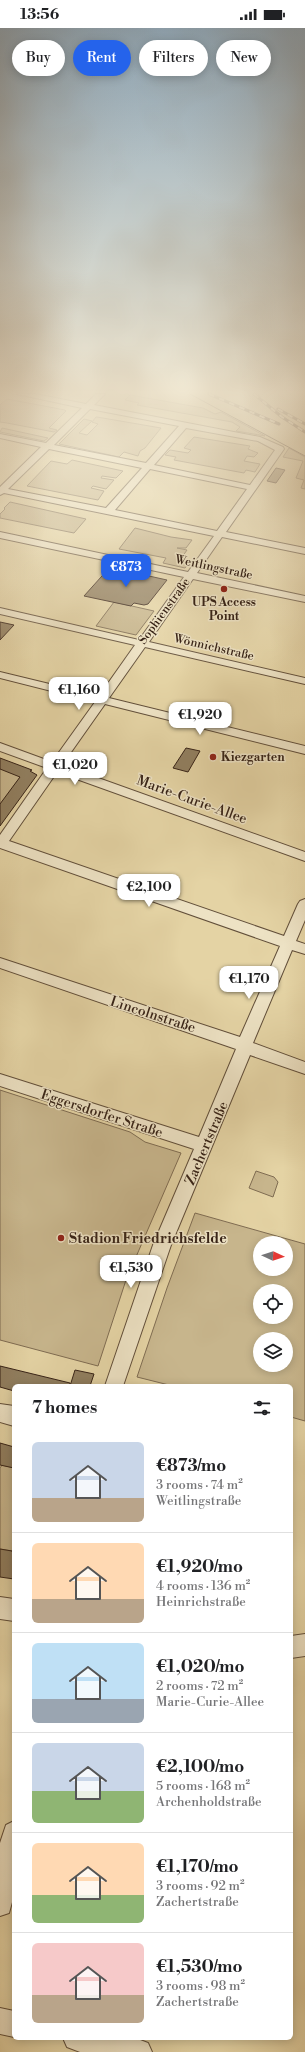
<!DOCTYPE html>
<html lang="en">
<head>
<meta charset="utf-8">
<style>
	:root { --surface:#fff; --page:#f6f6f6; --text:#202124; --muted:#757577; --line:#e0e0e0; --accent:#2563eb }
	body { margin:0; font-family:"Libre Bodoni",serif; background:var(--page); color:var(--text); height:100vh; display:flex; flex-direction:column; font-size:15px; white-space:nowrap }
	* { box-sizing:border-box; margin:0 }
	p { font-size:13px; color:var(--muted) }
	.icon { flex:none; width:22px; height:22px; fill:none; stroke:currentColor; stroke-width:2; stroke-linecap:round; stroke-linejoin:round }
	.map { position:relative; flex:1; overflow:hidden }
	.drawer { position:absolute; left:12px; top:1356px; width:281px; height:656px; display:flex; flex-direction:column; background:var(--surface); border-radius:6px; box-shadow:0 2px 10px #0003 }
	.drawer>* { flex:none }
	.hud { position:absolute; left:12px; top:12px; width:281px; height:36px; display:flex; gap:8px }
	.needle { width:26px; rotate:93deg }
	.controls { position:absolute; left:253px; top:1208px; display:grid; gap:8px }
	.controls a { display:grid; place-items:center; width:40px; height:40px; border-radius:50%; background:var(--surface); box-shadow:0 2px 10px #0003; font-size:20px }
	.price { position:absolute; translate:-50% -34px; padding:0 9px; border-radius:8px; background:#fff; color:#222; font-size:13px; line-height:26px; filter:drop-shadow(0 1px 2px #0008) }
	.price::after { content:''; position:absolute; left:50%; top:24px; width:12px; height:9px; margin-left:-6px; background:inherit; clip-path:polygon(0 0,100% 0,50% 100%) }
	.price.active { background:var(--accent); color:#fff }
	ul { padding:0; list-style:none }
	li { display:flex; align-items:center; gap:12px; height:100px; padding:0 20px }
	li+li { border-top:1px solid var(--line) }
	li span { display:grid; place-items:center; flex:none; width:112px; height:80px; border-radius:6px; color:#555 }
	li>.icon { margin-inline-start:auto }
	span .icon { width:48px; height:48px; fill:#fffc; stroke-width:1 }
	li b { font-size:17px }
	h2 { display:flex; justify-content:space-between; align-items:center; height:48px; padding:0 20px; font-size:17px }
	.tag { padding:0 14px; border-radius:18px; background:var(--surface); box-shadow:0 2px 10px #0003; font-size:14px; line-height:36px }
	.tag.active { background:var(--accent); color:#fff }
	.status { display:flex; justify-content:space-between; align-items:center; height:28px; padding:0 20px; background:var(--surface); direction:ltr }
	.status svg { height:11px; fill:currentColor }
	.map>svg:first-child { display:block }
	.green { fill:#c7b58c; stroke:#7f6c52; fill-rule:evenodd }
	.building { fill:#917f60; stroke:#372317 }
	.lines { fill:none; stroke-linecap:round; stroke-linejoin:round }
	.minor-casing { stroke:#624f3a; stroke-width:2 }
	.minor { fill:#ede2c4; fill-rule:evenodd }
	.tram { stroke:#372317; stroke-width:1 }
	.rail-casing { stroke:#372317; stroke-width:3 }
	.rail { stroke:#ede2c4; stroke-width:2; stroke-dasharray:5.5; stroke-linecap:butt }
	.poi-dot { fill:#8f2418; stroke:#ede2c4; stroke-width:1.5 }
	.labels { text-anchor:middle; stroke-width:3; stroke-linejoin:round; paint-order:stroke }
	.far-street-label { font-size:12px; fill:#372317; stroke:#ede2c4 }
	.far-poi-label { font-size:12px; font-weight:bold; fill:#372317; stroke:#ede2c4 }
	.street-label { font-size:14px; fill:#372317; stroke:#ede2c4 }
	.poi-label { font-size:14px; font-weight:bold; fill:#372317; stroke:#ede2c4; text-anchor:start }
</style>
</head>
<body>
<div class="status"><b>13:56</b><svg viewBox="0 0 49 12"><path d="M0 12V9h3v3zM5 12V6h3v6zM10 12V3h3v9zM15 12V0h3v12zM26 1h20v11H26zM47 4h2v5h-2z"/></svg></div>
<div class="map">
<svg width="305" height="2024" viewBox="0 0 305 2024">
	<rect width="100%" height="100%" fill="#e4d3a4"/>
	<filter id="stains"><feTurbulence type="fractalNoise" baseFrequency=".005" numOctaves="4"/><feColorMatrix values="0 0 0 0 .2 0 0 0 0 .09 0 0 0 0 .02 0 0 0 .5 -.17"/></filter>
	<radialGradient id="worn" r=".72"><stop offset=".6" stop-color="#630" stop-opacity="0"/><stop offset="1" stop-color="#630" stop-opacity=".3"/></radialGradient>
	<path class="green" d="M130,367l73,13 12,6 6,-2 44,24 -29,-5 4,-4 -8,-5 -95,-17 2,-2 -14,-3z
		M7,371l58,11 1,1 -17,17 8,2 -3,2 -47,-9 -7,-1v-17z
		M96,389h1l64,11 -16,20 -5,3 -2,5 -14,-4 -5,5 -60,-13 25,-25 8,2 -13,12 8,2 11,-11 -6,-2z
		M2,400l46,10 -4,3 -44,-9z
		M194,409l56,9 -2,3 10,4 -4,4 -7,-1 -3,5 16,3 -5,8 -9,-2 -2,3 -70,-13 2,-3 -11,-2 5,-5 18,3 3,-3 -7,-2z
		M289,420l16,9v32l-4,-1 3,-8 -8,-2 7,-17 -20,-4z
		M72,432l51,11 -7,7 -14,-2 -1,2 13,2 -8,9 -13,-3 -2,2 13,3 -6,9 -71,-14 24,-25 16,3z
		M10,474l76,17 -12,14 -74,-15v-4l5,-5 -1,-1z
		M135,500l36,9 21,3 -6,8h-9l10,2 -7,10 10,2 -5,6 -22,-5 3,-5 -47,-9z
		M114,574l40,9 -18,24 -40,-9z
		M0,740l21,8 -20,28h-1z
		M0,1062l130,42 15,10 36,11 -55,127 -28,86 -98,-26z
		M256,1143l18,6 4,5 -5,15 -24,-9z
		M195,1185l110,31v177l-14,-4v-31h-118l-36,-9 30,-89zM260,1215h26v26h-26zM260,1263h26v26h-26zM260,1311h26v26h-26z
		M2,1437l12,3v88l-2,-5 -12,-2v-81z"/>
	<path class="building" d="M276,440l9,2 -9,13 -9,-2z
		M110,539l39,9 18,4 -19,24 -4,1 -10,-2 -3,3 -47,-10z
		M0,594l14,3 -14,15z
		M186,720l14,3 -12,21 -15,-4z
		M0,730l32,12 -2,1 7,4 -37,51v-22l20,-27 -20,-8z
		M0,1338l70,17v3h-56v5l-14,-4z
		M75,1342l19,4 -4,12h-20z
		M0,1415l14,4v21l-14,-3z
		M0,1521l12,2 2,5v23l-14,-2z"/>
	<g class="lines">
		<g class="minor-casing">
			<path id="minor" d="M17,366h18l51,10 10,-10h9l-11,11 166,32 23,10 1,2 -58,83 79,16v6l-83,-17 -25,36 108,23v6l-112,-23 -44,63 156,36v6l-160,-37 -36,51 196,48v8l-200,-50 -43,61 243,87v9l-248,-89 -48,69 275,95 14,-32 2,-3 5,-2v21l-9,21 9,3v10l-13,-4 -39,93 52,19v12l-55,-19 -79,190 -48,141h-18l48,-141 41,-96 -194,-63v-12l199,63 37,-88 -236,-81v-10l240,79 40,-91 -280,-98v-13l47,-67 -47,-17v-8l52,19 43,-60 -95,-24v-6l99,24 36,-51 -135,-31v-6l139,32 45,-63 -184,-39v-6l188,40 26,-36 -210,-43 -4,2v-8l41,-40 -41,-9v-4l46,9 36,-35zM90,381l89,17 -33,37 -92,-18zM186,400l72,13 17,9 -25,35 -96,-20zM49,421l93,19 -36,40 -98,-19zM150,441l97,20 -30,42 -102,-21z
				M0,1376l14,2v20l-14,-4z
				M0,1569l14,2v22l-14,-2z
				M305,1606v22l-14,2v-22z
				M14,1793v74l-5,18 -9,3v-73l6,-18z
				M0,1980l14,3v26l-14,-3z
				M63,2010h72l13,5 4,9h-72l-13,-5z"/>
		</g>
		<use href="#minor" class="minor"/>
		<path class="tram" d="M190,366l115,62"/>
		<g class="rail-casing">
			<path id="rail" d="M209,366l70,30
				M254,366l28,23 23,15
				M278,381l27,15"/>
		</g>
		<use href="#rail" class="rail"/>
	</g>
	<linearGradient id="sky" x2="0" y2="1"><stop stop-color="#8fa8ba"/><stop offset="0.56" stop-color="#f3ebd6"/><stop offset="1" stop-color="#f3ebd6" stop-opacity="0"/></linearGradient>
	<rect width="305" height="650" fill="url(#sky)"/>
	<g class="poi-dot">
		<circle cx="224" cy="561" r="4"/>
		<circle cx="213" cy="729" r="4"/>
		<circle cx="61" cy="1210" r="4"/>
	</g>
	<g class="labels">
		<g class="far-street-label">
			<text transform="translate(214 539) rotate(12)" y="4">Weitlingstraße</text>
			<text transform="translate(164 583) rotate(-54)" y="4">Sophienstraße</text>
			<text transform="translate(214 619) rotate(13)" y="4">Wönnichstraße</text>
		</g>
		<g class="far-poi-label">
			<text x="224" y="578">UPS Access<tspan x="224" dy="14">Point</tspan></text>
			<text x="221" y="733" text-anchor="start">Kiezgarten</text>
		</g>
		<g class="street-label">
			<text transform="translate(192 771) rotate(20)" y="5">Marie-Curie-Allee</text>
			<text transform="translate(153 986) rotate(18)" y="5">Lincolnstraße</text>
			<text transform="translate(102 1085) rotate(18)" y="5">Eggersdorfer Straße</text>
			<text transform="translate(206 1115) rotate(-67)" y="5">Zachertstraße</text>
		</g>
		<g class="poi-label">
			<text x="69" y="1215">Stadion Friedrichsfelde</text>
		</g>
	</g>
	<rect width="100%" height="100%" filter="url(#stains)"/>
	<rect width="100%" height="100%" fill="url(#worn)"/>
</svg>
<div class="controls">
<a><svg class="needle" viewBox="-14 -14 28 28"><path d="M0-13l5 13h-10z" fill="#e53935"/><path d="M0 13l5-13h-10z" fill="#757577"/></svg></a>
<a><svg class="icon" aria-label="locate" viewBox="0 0 24 24"><circle cx="12" cy="12" r="6"/><path d="M12 2v4M12 18v4M2 12h4M18 12h4"/></svg></a>
<a><svg class="icon" aria-label="layers" viewBox="0 0 24 24"><path d="M12 4l9 5-9 5-9-5zM3 14l9 5 9-5"/></svg></a>
</div>
<b class="price active" style="left:126px;top:560px">€873</b>
<b class="price" style="left:79px;top:683px">€1,160</b>
<b class="price" style="left:200px;top:708px">€1,920</b>
<b class="price" style="left:75px;top:758px">€1,020</b>
<b class="price" style="left:149px;top:880px">€2,100</b>
<b class="price" style="left:249px;top:972px">€1,170</b>
<b class="price" style="left:131px;top:1261px">€1,530</b>
<div class="hud">
<a class="tag">Buy</a>
<a class="tag active">Rent</a>
<a class="tag">Filters</a>
<a class="tag">New</a>
</div>
<section class="drawer">
<h2>7 homes<svg class="icon" aria-label="filters" viewBox="0 0 24 24"><path d="M4 7h16M4 17h16"/><circle cx="9" cy="7" r="2"/><circle cx="15" cy="17" r="2"/></svg></h2>
<ul>
<li><span style="background:linear-gradient(#c9d6e8 70%,#b9a48a 0)"><svg class="icon" aria-label="home" viewBox="0 0 24 24"><path d="M3 11l9-7 9 7M6 9v11h12V9"/></svg></span><div><b>€873/mo</b><p>3 rooms · 74 m²</p><p>Weitlingstraße</p></div></li>
<li><span style="background:linear-gradient(#ffd9b3 70%,#b9a48a 0)"><svg class="icon" aria-label="home" viewBox="0 0 24 24"><path d="M3 11l9-7 9 7M6 9v11h12V9"/></svg></span><div><b>€1,920/mo</b><p>4 rooms · 136 m²</p><p>Heinrichstraße</p></div></li>
<li><span style="background:linear-gradient(#bfe0f5 70%,#9aa5b1 0)"><svg class="icon" aria-label="home" viewBox="0 0 24 24"><path d="M3 11l9-7 9 7M6 9v11h12V9"/></svg></span><div><b>€1,020/mo</b><p>2 rooms · 72 m²</p><p>Marie-Curie-Allee</p></div></li>
<li><span style="background:linear-gradient(#c9d6e8 60%,#8fb573 0)"><svg class="icon" aria-label="home" viewBox="0 0 24 24"><path d="M3 11l9-7 9 7M6 9v11h12V9"/></svg></span><div><b>€2,100/mo</b><p>5 rooms · 168 m²</p><p>Archenholdstraße</p></div></li>
<li><span style="background:linear-gradient(#ffd9b3 65%,#8fb573 0)"><svg class="icon" aria-label="home" viewBox="0 0 24 24"><path d="M3 11l9-7 9 7M6 9v11h12V9"/></svg></span><div><b>€1,170/mo</b><p>3 rooms · 92 m²</p><p>Zachertstraße</p></div></li>
<li><span style="background:linear-gradient(#f6c9c9 65%,#b9a48a 0)"><svg class="icon" aria-label="home" viewBox="0 0 24 24"><path d="M3 11l9-7 9 7M6 9v11h12V9"/></svg></span><div><b>€1,530/mo</b><p>3 rooms · 98 m²</p><p>Zachertstraße</p></div></li>
</ul>
</section>
</div>
</body>
</html>
